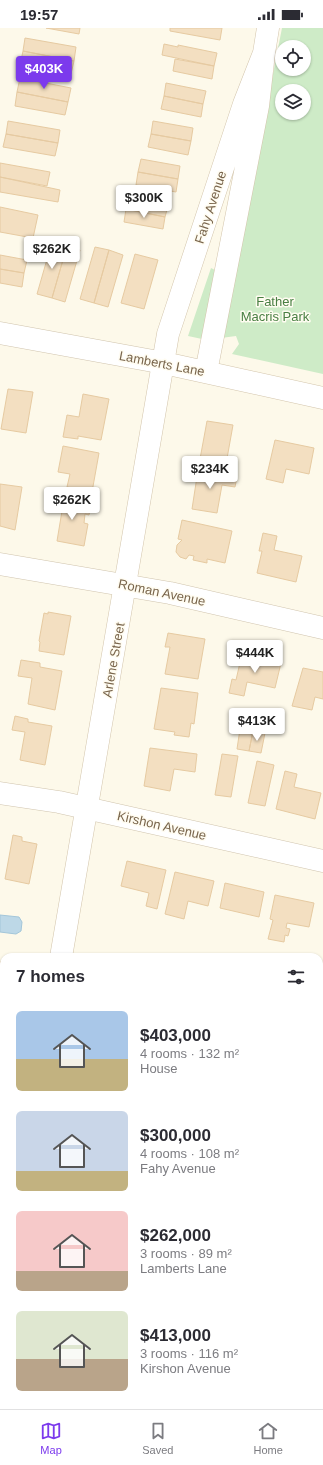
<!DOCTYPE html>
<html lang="en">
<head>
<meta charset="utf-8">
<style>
	:root { --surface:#fff; --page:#f7f7f7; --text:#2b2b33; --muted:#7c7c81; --line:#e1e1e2; --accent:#7c3aed }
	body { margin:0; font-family:Helvetica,sans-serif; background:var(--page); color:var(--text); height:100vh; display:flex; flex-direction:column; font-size:15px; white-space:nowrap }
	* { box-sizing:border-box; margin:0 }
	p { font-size:13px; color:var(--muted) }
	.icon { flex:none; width:22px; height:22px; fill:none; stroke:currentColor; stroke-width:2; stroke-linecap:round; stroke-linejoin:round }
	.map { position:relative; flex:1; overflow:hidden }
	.drawer { position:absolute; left:0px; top:925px; width:323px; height:456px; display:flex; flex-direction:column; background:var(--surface); border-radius:12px 12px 0 0; box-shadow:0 1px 3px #0004 }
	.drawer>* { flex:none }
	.buttons { position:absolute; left:275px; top:12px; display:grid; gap:8px }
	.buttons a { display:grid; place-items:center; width:36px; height:36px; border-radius:50%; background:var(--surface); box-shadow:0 1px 3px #0004; font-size:20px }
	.price { position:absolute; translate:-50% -34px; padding:0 9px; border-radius:4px; background:#fff; color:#222; font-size:13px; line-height:26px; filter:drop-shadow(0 1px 2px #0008) }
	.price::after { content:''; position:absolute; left:50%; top:24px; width:12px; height:9px; margin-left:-6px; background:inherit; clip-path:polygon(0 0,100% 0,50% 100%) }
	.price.on { background:var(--accent); color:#fff }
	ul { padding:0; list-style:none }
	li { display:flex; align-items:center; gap:12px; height:100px; padding:0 16px }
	li span { display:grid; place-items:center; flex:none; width:112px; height:80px; border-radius:6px; color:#555 }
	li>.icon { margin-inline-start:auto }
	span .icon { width:48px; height:48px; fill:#fffc; stroke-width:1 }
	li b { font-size:17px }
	h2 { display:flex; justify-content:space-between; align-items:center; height:48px; padding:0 16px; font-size:17px }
	.status { display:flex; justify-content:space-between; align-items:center; height:28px; padding:0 20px; background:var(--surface); direction:ltr }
	.status svg { height:11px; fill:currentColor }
	.dock { display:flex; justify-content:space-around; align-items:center; height:56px; border-top:1px solid var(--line); background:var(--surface); font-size:11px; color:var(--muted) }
	.dock a { display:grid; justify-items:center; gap:2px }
	.dock .on { color:var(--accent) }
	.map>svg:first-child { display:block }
	.green { fill:#ceebc7; fill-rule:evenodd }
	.water { fill:#bdd8e7; stroke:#a3c6d9 }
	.building { fill:#f3dfc1; stroke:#e6caa1 }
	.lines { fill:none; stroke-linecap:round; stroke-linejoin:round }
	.street-casing { stroke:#d0c4ae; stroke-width:23 }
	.secondary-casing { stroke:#d3c5ac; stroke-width:23 }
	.street { stroke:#fff; stroke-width:22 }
	.secondary { stroke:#fff; stroke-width:22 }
	.labels { text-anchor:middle; stroke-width:3; stroke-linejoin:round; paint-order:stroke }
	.street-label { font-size:13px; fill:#79654c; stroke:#fffcf1 }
	.park-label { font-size:13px; fill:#497f43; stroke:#fffcf1 }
</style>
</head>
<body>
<div class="status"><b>19:57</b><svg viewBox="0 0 49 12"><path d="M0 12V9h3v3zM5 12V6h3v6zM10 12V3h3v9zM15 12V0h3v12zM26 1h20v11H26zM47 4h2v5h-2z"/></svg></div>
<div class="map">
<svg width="323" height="1381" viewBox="0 0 323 1381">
	<rect width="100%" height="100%" fill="#fdf9ea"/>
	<path class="green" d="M282,0h41v346l-91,-20 7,-10 -3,-8 -15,2zM282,19h22v22h-22zM282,63h22v22h-22z
		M211,240l4,2 -13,69 -14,-3z"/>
	<path class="water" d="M0,887l19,2 3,5 -1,9 -5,3 -16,-2z"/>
	<path class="building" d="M46,0h34l-1,6z
		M170,0h52l-2,12 -50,-9z
		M25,10l51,9 -2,14 -51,-10z
		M164,16l14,3v-2l39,8 -3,13 -52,-11z
		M23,23l51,10 -3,13 -51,-9z
		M175,31l39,7 -2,13 -39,-8z
		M20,50l51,10 -3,14 -51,-10z
		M166,55l40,8 -3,13 -39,-8z
		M17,64l51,10 -3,13 -50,-9z
		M164,68l39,8 -2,13 -40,-8z
		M8,93l52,9 -2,13 -52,-9z
		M153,93l40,7 -2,13 -40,-7z
		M6,106l52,9 -3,13 -52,-9z
		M151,106l40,7 -3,14 -40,-8z
		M141,131l39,7 -2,13 -40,-7z
		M0,135l50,9 -3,14 -47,-9z
		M138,144l40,7 -2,13 -40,-7z
		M0,149l60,13 -2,12 -58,-10z
		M129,170l39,8 -3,11 -39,-8z
		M0,179l38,8 -5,23 -33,-6z
		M126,181l39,8 -2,12 -39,-7z
		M52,214l15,4 -15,52 -15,-4z
		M67,218l13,4 -15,52 -13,-4z
		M95,219l14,3 -15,53 -14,-4z
		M109,222l14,5 -15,52 -14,-4z
		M135,226l23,6 -14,49 -23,-6z
		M0,227l27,5 -3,13 -24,-4z
		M0,241l24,4 -2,14 -22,-4z
		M8,361l25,3 -7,41 -25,-4z
		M83,366l26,5 -8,41 -23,-4v3l-15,-2 4,-22 12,2z
		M207,393l26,4 -7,39 -26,-5z
		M275,412l39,8 -5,26 -23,-5 -3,14 -17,-4z
		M63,418l36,7 -7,39 -25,-5 3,-13 -12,-2z
		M198,442l39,7 -2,10 -13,-2 -5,28 -25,-4z
		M0,456l22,3 -7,43 -15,-4z
		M52,471l39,5 -2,11 -4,-1 -1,9 4,1 -4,22 -27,-5 5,-30 -12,-2z
		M182,492l50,11 -7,32 -18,-4v4l-14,-3 1,-4 -5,-1 -3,4 -6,-2 -4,-5 1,-7 5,-5 -4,-1z
		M263,505l14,3 -3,14 28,6 -6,26 -39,-9 5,-22h-3z
		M48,584l23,4 -7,39 -25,-4 1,-9 -1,-1 5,-28 4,1z
		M168,605l37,6 -7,40 -33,-5 5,-27h-5z
		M242,626l39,9 -6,25 -28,-6 -3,14 -15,-3 3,-14 4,1z
		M21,632l19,3v4l22,4 -7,39 -27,-6 4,-26 -14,-2z
		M303,640l20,4v27l-8,-2 -3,13 -20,-4z
		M161,660l37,5 -4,31 -3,-1 -2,14 -15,-2 1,-3 -21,-3z
		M15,688l13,3v3l24,4 -7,39 -25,-5 5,-28 -13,-2z
		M240,701l13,2 -4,20 -12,-2z
		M253,703l12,2 -4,20 -12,-2z
		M150,720l47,6 -2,18 -21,-3 -4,22 -26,-5z
		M222,726l16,2 -7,41 -16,-2z
		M257,733l17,4 -9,41 -17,-3z
		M285,743l12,3 -3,13 27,6 -6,26 -39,-10z
		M13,807l9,2v4l15,3 -8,40 -24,-5z
		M127,833l39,9 -9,39 -11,-3 3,-13 -28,-7z
		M175,844l39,9 -6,25 -20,-5 -4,18 -19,-5z
		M225,855l39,9 -5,25 -39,-9z
		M275,867l39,8 -5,24 -22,-4 -1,5 4,1 -2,7 -3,-1 -1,7 -16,-3 5,-19 -3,-1z
		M0,934h4v24l-4,-1z
		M319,1118h4v40l-3,2z
		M319,1234l4,1v33l-4,-1z
		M319,1361l4,1 -3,19h-40l1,-4h38z
		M38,1377h16l26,4h-43z
		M143,1377h31v4h-32z"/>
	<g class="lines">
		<g class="street-casing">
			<path id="street" d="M0,305l164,30
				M0,536l170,29 153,35
				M0,765l59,9 264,59
				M0,999l4,1
				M319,1071l4,1
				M319,1326h4
				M236,1381v-4"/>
		</g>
		<g class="secondary-casing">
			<path id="secondary" d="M164,335l159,35
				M206,344l52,-266 6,-53 4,-25
				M61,929l107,-623 76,-230 20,-51
				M0,1290l4,-24"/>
		</g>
		<use href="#street" class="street"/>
		<use href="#secondary" class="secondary"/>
	</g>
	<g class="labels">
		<g class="street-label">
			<text transform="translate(210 179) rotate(-72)" y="5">Fahy Avenue</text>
			<text transform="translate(162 335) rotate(11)" y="5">Lamberts Lane</text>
			<text transform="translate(162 564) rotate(12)" y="5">Roman Avenue</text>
			<text transform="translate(113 632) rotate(-80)" y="5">Arlene Street</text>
			<text transform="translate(162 797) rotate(13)" y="5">Kirshon Avenue</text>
		</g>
		<g class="park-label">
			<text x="275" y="278">Father<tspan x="275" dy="15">Macris Park</tspan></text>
		</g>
	</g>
</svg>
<div class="buttons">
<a><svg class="icon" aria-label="locate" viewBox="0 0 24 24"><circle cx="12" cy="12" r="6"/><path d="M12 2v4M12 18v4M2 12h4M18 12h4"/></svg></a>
<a><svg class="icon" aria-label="layers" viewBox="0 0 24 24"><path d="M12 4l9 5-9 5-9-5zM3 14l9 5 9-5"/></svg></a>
</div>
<b class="price on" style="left:44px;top:62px">$403K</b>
<b class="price" style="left:144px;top:191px">$300K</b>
<b class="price" style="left:52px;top:242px">$262K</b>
<b class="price" style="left:210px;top:462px">$234K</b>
<b class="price" style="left:72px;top:493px">$262K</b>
<b class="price" style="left:255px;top:646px">$444K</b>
<b class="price" style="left:257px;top:714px">$413K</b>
<section class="drawer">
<h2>7 homes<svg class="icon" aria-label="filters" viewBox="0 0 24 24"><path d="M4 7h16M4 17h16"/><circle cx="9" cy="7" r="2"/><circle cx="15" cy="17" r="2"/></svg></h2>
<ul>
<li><span style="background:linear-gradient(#a9c7e8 60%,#c2b280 0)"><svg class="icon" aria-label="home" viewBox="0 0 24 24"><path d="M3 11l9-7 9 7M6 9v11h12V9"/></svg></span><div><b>$403,000</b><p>4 rooms · 132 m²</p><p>House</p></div></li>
<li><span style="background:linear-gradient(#c9d6e8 75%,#c2b280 0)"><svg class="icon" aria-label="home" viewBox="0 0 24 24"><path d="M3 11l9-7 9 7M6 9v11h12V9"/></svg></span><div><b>$300,000</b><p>4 rooms · 108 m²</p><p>Fahy Avenue</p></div></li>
<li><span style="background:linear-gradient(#f6c9c9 75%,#b9a48a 0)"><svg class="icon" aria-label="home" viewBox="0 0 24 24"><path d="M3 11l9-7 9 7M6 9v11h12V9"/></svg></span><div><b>$262,000</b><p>3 rooms · 89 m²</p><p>Lamberts Lane</p></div></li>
<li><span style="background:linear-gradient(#dfe7d0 60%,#b9a48a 0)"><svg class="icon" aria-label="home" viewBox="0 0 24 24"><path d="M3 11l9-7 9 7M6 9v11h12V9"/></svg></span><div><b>$413,000</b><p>3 rooms · 116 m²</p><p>Kirshon Avenue</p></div></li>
</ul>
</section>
</div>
<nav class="dock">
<a class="on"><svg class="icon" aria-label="map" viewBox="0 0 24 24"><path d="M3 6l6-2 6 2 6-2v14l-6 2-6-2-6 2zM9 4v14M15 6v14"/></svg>Map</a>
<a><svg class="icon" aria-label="saved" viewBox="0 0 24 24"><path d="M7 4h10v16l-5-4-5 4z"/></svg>Saved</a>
<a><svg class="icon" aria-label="home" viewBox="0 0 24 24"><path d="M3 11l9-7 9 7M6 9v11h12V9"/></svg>Home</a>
</nav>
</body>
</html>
